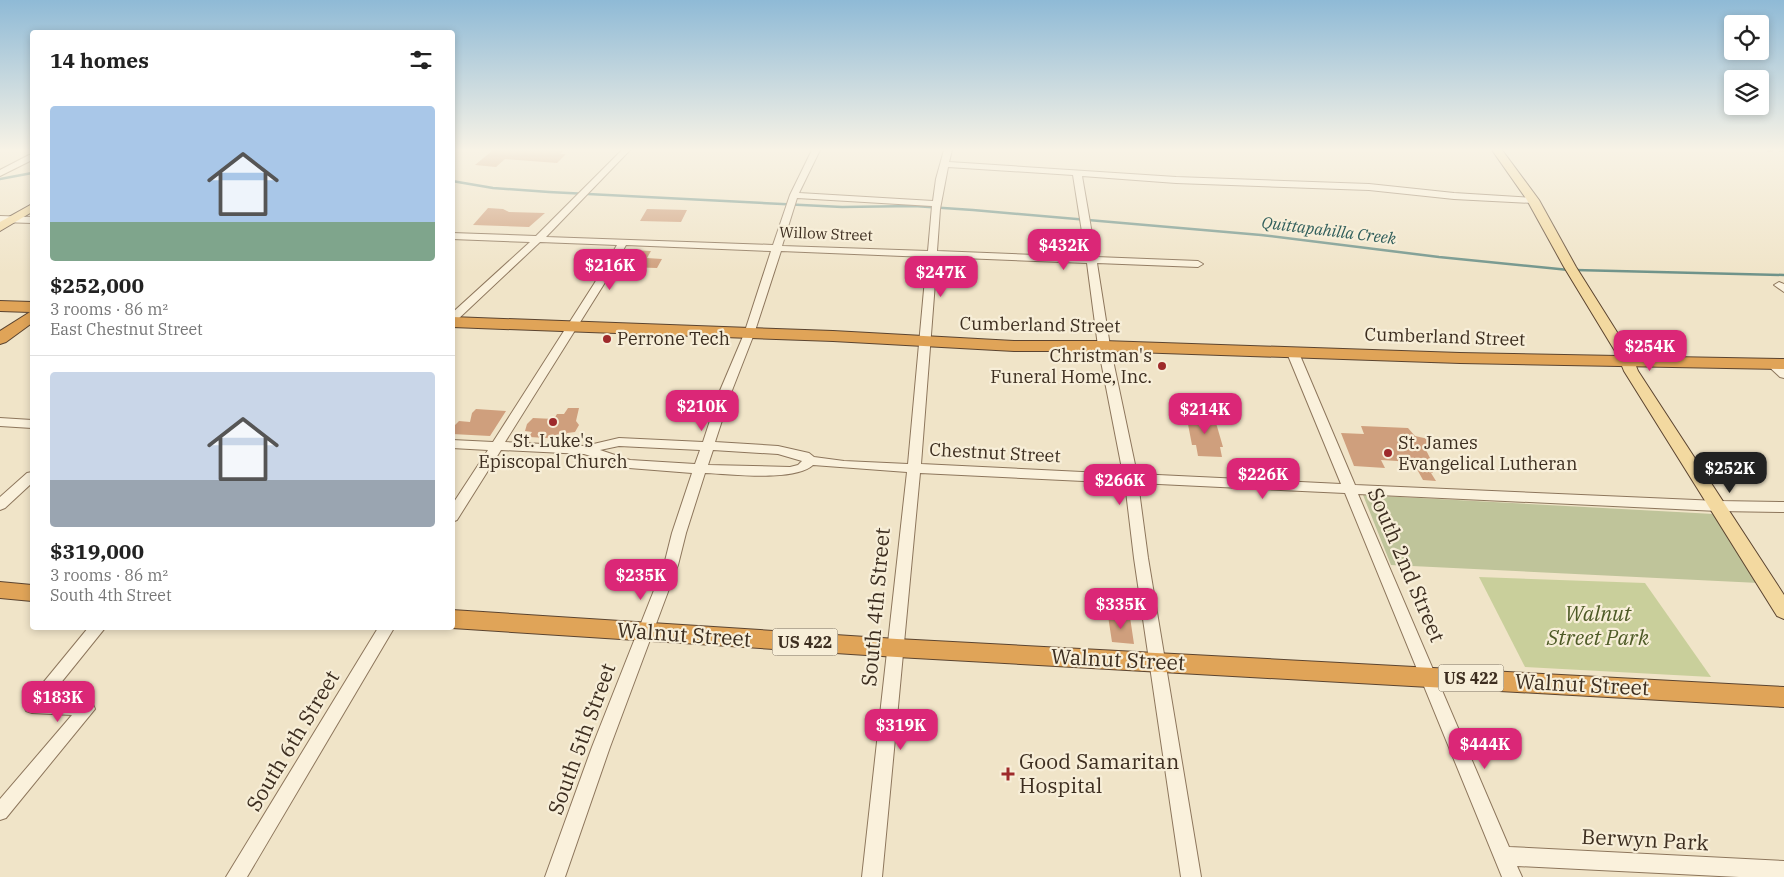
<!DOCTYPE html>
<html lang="en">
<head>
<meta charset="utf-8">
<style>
	:root { --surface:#fff; --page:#f2f2f2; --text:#222; --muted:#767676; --line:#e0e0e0; --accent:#db2777 }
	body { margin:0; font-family:"IBM Plex Serif",serif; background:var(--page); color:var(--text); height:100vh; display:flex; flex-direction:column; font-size:19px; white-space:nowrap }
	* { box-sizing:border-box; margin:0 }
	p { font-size:16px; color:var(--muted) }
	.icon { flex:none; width:28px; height:28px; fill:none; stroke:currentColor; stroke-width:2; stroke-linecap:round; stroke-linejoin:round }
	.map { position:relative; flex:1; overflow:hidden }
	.details { position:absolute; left:30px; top:30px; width:425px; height:600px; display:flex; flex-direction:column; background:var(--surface); border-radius:5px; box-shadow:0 2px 8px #0003 }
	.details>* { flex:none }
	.tools { position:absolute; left:1724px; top:15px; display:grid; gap:10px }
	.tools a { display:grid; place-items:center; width:45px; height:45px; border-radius:5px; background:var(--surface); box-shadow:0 2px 8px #0003; font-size:25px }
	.price { position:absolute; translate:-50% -42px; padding:0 11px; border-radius:10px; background:var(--accent); color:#fff; font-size:16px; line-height:32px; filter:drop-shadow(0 1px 2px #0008) }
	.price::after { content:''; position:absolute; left:50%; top:30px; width:15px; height:11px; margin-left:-8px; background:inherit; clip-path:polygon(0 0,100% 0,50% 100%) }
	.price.selected { background:#222; color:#fff }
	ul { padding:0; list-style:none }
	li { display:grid; align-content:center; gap:10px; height:265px; padding:0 20px }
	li+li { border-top:1px solid var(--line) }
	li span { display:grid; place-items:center; height:155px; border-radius:5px; color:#555 }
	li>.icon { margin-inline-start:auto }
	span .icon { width:90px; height:90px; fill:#fffc; stroke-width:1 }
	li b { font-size:21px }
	h2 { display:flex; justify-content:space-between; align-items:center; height:60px; padding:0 20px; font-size:21px }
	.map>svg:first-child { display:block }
	.green { fill:#c9cf9b }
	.cemetery { fill:#bfc49a }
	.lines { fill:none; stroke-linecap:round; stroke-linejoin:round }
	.stream { stroke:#6f938a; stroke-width:2.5 }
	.building { fill:#cf9f7d }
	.minor-casing { stroke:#8d765c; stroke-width:2 }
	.major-casing { stroke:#5b4430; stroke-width:2 }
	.highway-casing { stroke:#5b4430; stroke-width:2 }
	.minor { fill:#faf1dc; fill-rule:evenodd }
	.major { fill:#f3d9a0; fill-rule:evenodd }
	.highway { fill:#e0a458; fill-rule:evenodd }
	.rail { stroke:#3d2e20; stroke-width:2.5; stroke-dasharray:6 6; stroke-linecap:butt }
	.poi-dot { fill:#9e2a2b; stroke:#f7eed8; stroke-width:2 }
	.labels { text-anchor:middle; stroke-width:4.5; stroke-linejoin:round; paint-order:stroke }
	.far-street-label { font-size:15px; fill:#3d2e20; stroke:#f7eed8 }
	.far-water-label { font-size:16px; font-style:italic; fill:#2f5d5a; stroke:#f7eed8 }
	.shield { fill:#f7eed8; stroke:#756857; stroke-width:1 }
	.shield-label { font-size:16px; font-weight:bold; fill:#3d2e20 }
	.street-label { font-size:18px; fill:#3d2e20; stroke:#f7eed8 }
	.poi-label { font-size:18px; fill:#3d2e20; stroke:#f7eed8; text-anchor:start }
	.near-street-label { font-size:21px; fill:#3d2e20; stroke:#f7eed8 }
	.near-park-label { font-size:21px; font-style:italic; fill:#4d5a26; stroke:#f7eed8 }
	.near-poi-label { font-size:21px; fill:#3d2e20; stroke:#f7eed8; text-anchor:start }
</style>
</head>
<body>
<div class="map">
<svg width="1784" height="877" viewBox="0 0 1784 877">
	<rect width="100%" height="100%" fill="#f0e4c8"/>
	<path class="green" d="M1479,577l166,6 66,94 -186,-10z"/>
	<path class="cemetery" d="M1363,495l351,19 45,69 -368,-18z"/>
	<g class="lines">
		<path class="stream" d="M0,179l32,-6
			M452,181l41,7 56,4 293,15 72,-1 59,4 288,25 178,22 130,13
			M1575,270l209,5"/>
	</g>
	<path class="building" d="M493,150h55l15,1 -3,3h6l-9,9 -52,-4 -9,8 -21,-2z
		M488,208l15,1 6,3 36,1 -16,14 -56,-2z
		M647,209l40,1 -6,12 -41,-1z
		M632,250l19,1 -4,7 15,1 -5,9 -32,-1 3,-5h-3z
		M568,408h11l-3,13 3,4 -4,7 -8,1 -3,6 -35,-2 3,-5 -7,-1 2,-7 6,-6 21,1 3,-5h7z
		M476,409l30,2 -16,25 -38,-2 2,-8 5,-5 11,1 2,-9z
		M1186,414l28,2 9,31h-3l2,10 -24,-1 -2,-11h-4z
		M1361,426l47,2 7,8 18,4 10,10 -18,-2 6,12h-4l6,13h-2l5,8 -13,-1 -10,-18 -32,-2 4,8 -31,-2 -13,-33 23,1z
		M1108,616l22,1 4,27 -22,-2z"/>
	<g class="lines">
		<g class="minor-casing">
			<path id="minor" d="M622,150h8l-84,87 227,8 17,-50 22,-45h8l-21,43 134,8 3,-22 8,-29h8l-3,12 227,15 193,7 85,9 82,5v4l-3,1 -79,-4 -85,-9 -193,-7 -94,-7 14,81 102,4 5,3 -5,3 -101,-4 13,83 27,128 204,10 -54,-131 6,-3 6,3 56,132 363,16 66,1v10l-66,-1 -360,-17 151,353 275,14v16h-45l-222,-11 5,11h-20l-157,-384 -207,-10 10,75 53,319h-20l-47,-319 -9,-75 -205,-10 -38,404h-20l45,-405 -94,-7c-19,17 -82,9 -108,8l-19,60 -8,32 -68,182 -45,130h-20l47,-130 72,-182 8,-32 20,-60 -63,-5 -45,-14 -83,-4 -44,70 -5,2v-17l36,-55 -36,-2v-8l41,2 101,-158 23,-39 -77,-3 -84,79 -4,1v-9l78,-71 -78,-3v-6l84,3zM948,167l125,8 13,82 -149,-6 3,-42zM797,198l135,8 -4,45 -146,-5zM626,245l145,6 -27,83 -25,59 -16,49 -84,-4 -34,8 -80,-4 99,-158zM781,251l146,6 -19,207 -64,-3 -30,-4 -5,-4 -31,-7 -63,-4 16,-49 23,-59zM937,257l150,6 11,83 25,128 -202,-10zM619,446l81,4 -5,14 -65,-4 -30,-10zM713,450l65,4 24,7 -4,4 -8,2 -82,-2z
				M29,155h3v5l-32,16v-6z
				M0,216l32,1v6l-32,-1z
				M1779,282l5,2v8l-10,-7z
				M1772,361l12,8v9l-4,-1 -14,-13z
				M0,418l32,2v8l-32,-2z
				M32,472v11l-27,25 -5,2v-13l27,-24z
				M88,628h17l-58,72 40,2 6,2 2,5 -89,109 -6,2v-21l72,-84 -40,-2 -6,-2 -2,-5z
				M378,628h16l-147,249h-21z"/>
		</g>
		<g class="major-casing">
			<path id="major" d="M1492,150h10l37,50 37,67 56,89 6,15 146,224v24l-7,-3 -153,-245 -6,-15 -54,-89 -37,-67z
				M32,204v8l-32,19v-9z"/>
		</g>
		<g class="highway-casing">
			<path id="highway" d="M0,301l32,1v21l-26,19 -6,2v-13l30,-19 -30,-1z
				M452,317l381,14 181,10h90l356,12 324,6v10l-324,-6 -356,-12h-90l-181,-10 -381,-14z
				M0,582l32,3v16l-32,-3z
				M452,610l445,29 887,48v20l-887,-50 -445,-29z"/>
		</g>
		<use href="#minor" class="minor"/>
		<use href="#major" class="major"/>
		<use href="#highway" class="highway"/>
		<path class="rail" d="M1767,150h17"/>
	</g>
	<linearGradient id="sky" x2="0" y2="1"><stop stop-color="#8fbad6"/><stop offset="0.55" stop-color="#f8f3e6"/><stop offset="1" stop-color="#f8f3e6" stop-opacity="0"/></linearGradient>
	<rect width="1784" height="273" fill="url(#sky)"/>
	<g class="poi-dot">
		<circle cx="607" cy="339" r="5"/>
		<circle cx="1162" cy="366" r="5"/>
		<circle cx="553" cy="422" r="5"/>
		<circle cx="1388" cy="453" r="5"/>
		<path d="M1005.5 766.5h5v5h5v5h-5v5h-5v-5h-5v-5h5z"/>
	</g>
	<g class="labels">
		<g class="far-street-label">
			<text transform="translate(826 234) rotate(2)" y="5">Willow Street</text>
		</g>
		<g class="far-water-label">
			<text transform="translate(1329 230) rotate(7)" y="6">Quittapahilla Creek</text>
		</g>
		<g class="shield">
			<rect x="772.5" y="628.5" width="65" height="27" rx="4"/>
			<rect x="1438.5" y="664.5" width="65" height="27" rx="4"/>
		</g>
		<g class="shield-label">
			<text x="805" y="648">US 422</text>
			<text x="1471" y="684">US 422</text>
		</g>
		<g class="street-label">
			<text transform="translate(1040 325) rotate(1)" y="6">Cumberland Street</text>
			<text transform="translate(1445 337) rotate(2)" y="6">Cumberland Street</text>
			<text transform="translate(995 453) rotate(3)" y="6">Chestnut Street</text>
		</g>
		<g class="poi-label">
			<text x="617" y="345">Perrone Tech</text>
			<text x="1152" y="362" text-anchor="end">Christman's<tspan x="1152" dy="21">Funeral Home, Inc.</tspan></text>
			<text x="553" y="447" text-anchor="middle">St. Luke's<tspan x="553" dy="21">Episcopal Church</tspan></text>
			<text x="1398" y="449">St. James<tspan x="1398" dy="21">Evangelical Lutheran</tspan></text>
		</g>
		<g class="near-street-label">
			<text transform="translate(1406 565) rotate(67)" y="7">South 2nd Street</text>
			<text transform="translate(876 607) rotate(-85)" y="7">South 4th Street</text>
			<text transform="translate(684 635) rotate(4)" y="7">Walnut Street</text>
			<text transform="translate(1118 660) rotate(3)" y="7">Walnut Street</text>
			<text transform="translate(1582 685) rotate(3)" y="7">Walnut Street</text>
			<text transform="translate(582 739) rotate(-70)" y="7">South 5th Street</text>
			<text transform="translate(293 741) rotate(-59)" y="7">South 6th Street</text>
			<text transform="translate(1645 840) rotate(3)" y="7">Berwyn Park</text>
		</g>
		<g class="near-park-label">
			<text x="1598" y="621">Walnut<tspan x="1598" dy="24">Street Park</tspan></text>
		</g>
		<g class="near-poi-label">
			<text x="1019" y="769">Good Samaritan<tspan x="1019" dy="24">Hospital</tspan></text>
		</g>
	</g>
</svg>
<div class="tools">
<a><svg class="icon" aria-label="locate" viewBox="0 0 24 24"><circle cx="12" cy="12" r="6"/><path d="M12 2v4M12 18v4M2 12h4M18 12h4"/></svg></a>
<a><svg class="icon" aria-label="layers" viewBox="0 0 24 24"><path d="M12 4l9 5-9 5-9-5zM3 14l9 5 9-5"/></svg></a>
</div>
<b class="price" style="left:1064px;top:271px">$432K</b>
<b class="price" style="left:610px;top:291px">$216K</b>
<b class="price" style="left:941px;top:298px">$247K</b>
<b class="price" style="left:1650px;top:372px">$254K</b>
<b class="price" style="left:702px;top:432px">$210K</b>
<b class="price" style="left:1205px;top:435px">$214K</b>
<b class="price selected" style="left:1730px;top:494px">$252K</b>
<b class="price" style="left:1263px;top:500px">$226K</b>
<b class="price" style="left:1120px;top:506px">$266K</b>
<b class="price" style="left:641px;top:601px">$235K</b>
<b class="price" style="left:1121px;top:630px">$335K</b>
<b class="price" style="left:58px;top:723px">$183K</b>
<b class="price" style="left:901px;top:751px">$319K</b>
<b class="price" style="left:1485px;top:770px">$444K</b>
<section class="details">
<h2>14 homes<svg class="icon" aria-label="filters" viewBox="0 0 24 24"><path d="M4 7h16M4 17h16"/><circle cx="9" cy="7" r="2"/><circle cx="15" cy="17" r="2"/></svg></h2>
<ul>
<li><span style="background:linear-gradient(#a9c7e8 75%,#7fa58c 0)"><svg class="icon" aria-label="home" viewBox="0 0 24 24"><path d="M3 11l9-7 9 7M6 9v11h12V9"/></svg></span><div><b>$252,000</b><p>3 rooms · 86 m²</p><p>East Chestnut Street</p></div></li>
<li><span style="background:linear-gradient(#c9d6e8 70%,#9aa5b1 0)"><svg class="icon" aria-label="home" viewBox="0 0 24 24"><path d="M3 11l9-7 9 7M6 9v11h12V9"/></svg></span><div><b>$319,000</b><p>3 rooms · 86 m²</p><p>South 4th Street</p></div></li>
</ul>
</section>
</div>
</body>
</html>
